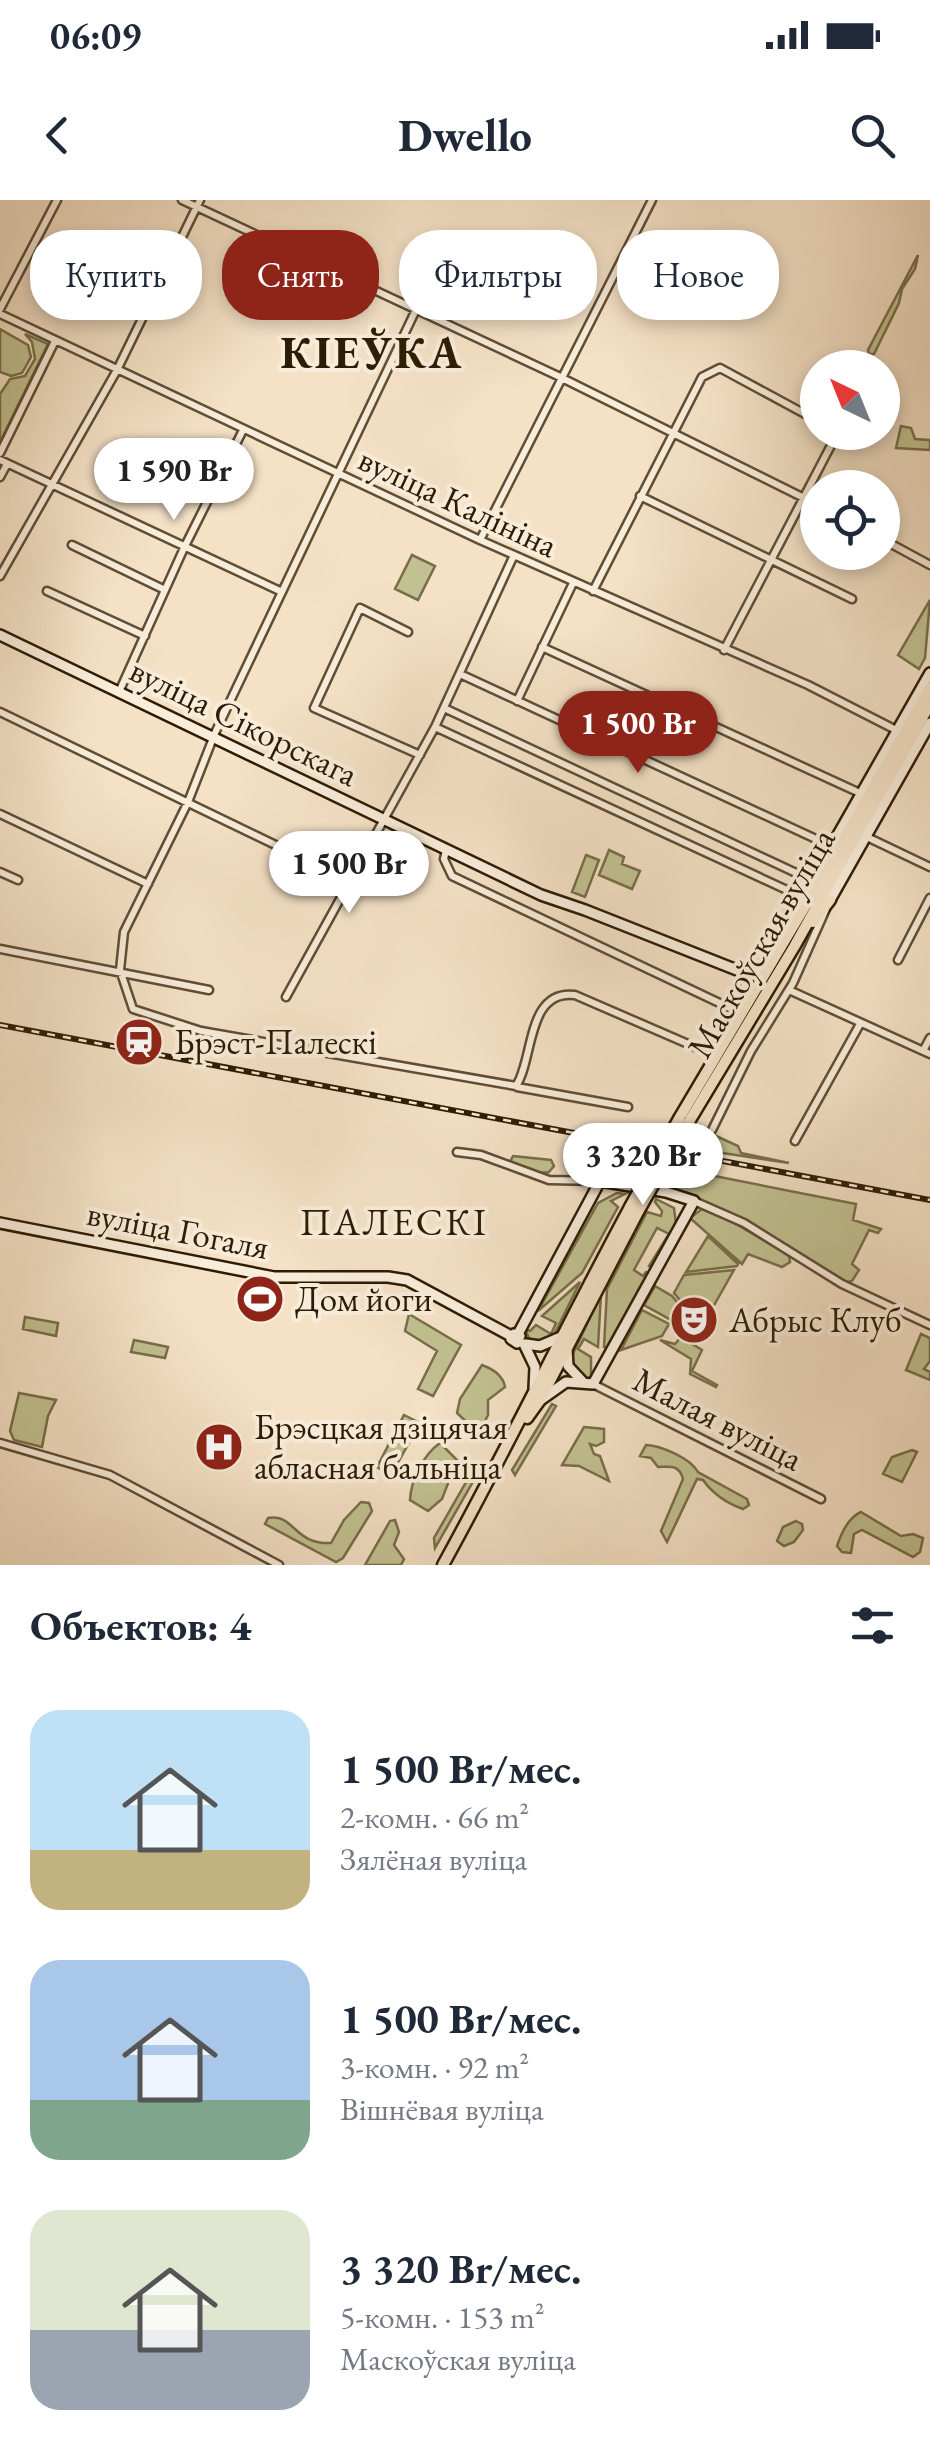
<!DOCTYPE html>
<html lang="ru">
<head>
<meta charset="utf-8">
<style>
	:root { --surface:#fff; --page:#f2f2f3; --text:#1f2937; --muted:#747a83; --accent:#8f2418 }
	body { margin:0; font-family:"EB Garamond",serif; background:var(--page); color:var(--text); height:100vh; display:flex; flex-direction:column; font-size:38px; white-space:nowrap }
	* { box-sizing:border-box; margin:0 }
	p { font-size:32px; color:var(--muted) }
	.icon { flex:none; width:55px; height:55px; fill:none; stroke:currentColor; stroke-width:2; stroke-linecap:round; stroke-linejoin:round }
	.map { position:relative; height:1365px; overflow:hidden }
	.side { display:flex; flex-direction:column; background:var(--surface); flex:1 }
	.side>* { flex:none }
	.top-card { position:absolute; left:30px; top:30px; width:870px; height:90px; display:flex; gap:20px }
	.needle { width:65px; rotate:317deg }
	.tools { position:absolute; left:800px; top:150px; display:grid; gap:20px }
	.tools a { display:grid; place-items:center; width:100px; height:100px; border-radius:50%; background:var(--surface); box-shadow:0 5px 15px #0003; font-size:50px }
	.price { position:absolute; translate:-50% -85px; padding:0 22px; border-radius:35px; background:#fff; color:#222; font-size:32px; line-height:65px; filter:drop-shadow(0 2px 5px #0008) }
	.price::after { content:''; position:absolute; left:50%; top:60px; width:30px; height:22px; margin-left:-15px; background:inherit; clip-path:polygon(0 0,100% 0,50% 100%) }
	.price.active { background:var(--accent); color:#fff }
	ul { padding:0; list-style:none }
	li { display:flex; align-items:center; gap:30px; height:250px; padding:0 30px }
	li span { display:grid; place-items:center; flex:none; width:280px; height:200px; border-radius:30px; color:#555 }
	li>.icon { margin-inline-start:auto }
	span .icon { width:120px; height:120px; fill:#fffc; stroke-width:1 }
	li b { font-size:42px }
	h2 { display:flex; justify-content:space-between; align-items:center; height:120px; padding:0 30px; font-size:42px }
	.tag { padding:0 35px; border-radius:40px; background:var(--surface); box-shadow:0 5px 15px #0003; font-size:35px; line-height:90px }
	.tag.active { background:var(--accent); color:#fff }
	.status { display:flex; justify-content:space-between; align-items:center; height:70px; padding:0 50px; background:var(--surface); direction:ltr }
	.status svg { height:28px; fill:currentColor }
	header { display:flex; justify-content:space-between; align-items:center; height:130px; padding:0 30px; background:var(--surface); font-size:45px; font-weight:700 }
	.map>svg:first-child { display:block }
	.green { fill:#c2c191; stroke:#786e4a; stroke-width:2.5 }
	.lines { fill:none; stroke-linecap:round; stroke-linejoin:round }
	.street-casing { stroke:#5f4d34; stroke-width:11 }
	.secondary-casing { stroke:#2d1c03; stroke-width:14 }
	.primary-casing { stroke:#2d1c03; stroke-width:15 }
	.street { stroke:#f8ecda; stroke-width:6 }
	.secondary { stroke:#f8ecda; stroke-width:9 }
	.primary { stroke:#f4e1c6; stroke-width:10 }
	.rail-casing { stroke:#2d1c03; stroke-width:6 }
	.rail { stroke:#f8ecda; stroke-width:2.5; stroke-dasharray:8; stroke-linecap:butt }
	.primary-bridge-casing { stroke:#2d1c03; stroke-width:15; stroke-linecap:butt }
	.primary-bridge { stroke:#f4e1c6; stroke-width:10 }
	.labels { text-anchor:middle; stroke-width:8; stroke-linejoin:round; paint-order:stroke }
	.street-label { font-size:35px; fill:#2d1c03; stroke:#f8ecda }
	.poi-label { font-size:35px; fill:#2d1c03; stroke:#f8ecda; text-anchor:start }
	.neighbourhood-label { font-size:38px; letter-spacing:2.5px; fill:#2d1c03; stroke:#f8ecda }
	.district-label { font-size:45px; font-weight:bold; letter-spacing:2.5px; fill:#2d1c03; stroke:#f8ecda }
</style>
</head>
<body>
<div class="status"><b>06:09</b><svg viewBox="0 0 49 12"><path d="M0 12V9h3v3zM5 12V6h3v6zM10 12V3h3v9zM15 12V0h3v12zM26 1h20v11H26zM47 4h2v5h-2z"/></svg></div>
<header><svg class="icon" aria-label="back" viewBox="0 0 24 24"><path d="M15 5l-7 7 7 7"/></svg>Dwello<svg class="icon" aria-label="search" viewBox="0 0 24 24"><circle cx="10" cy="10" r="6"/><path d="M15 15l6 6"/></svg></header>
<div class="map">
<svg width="930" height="1365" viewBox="0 0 930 1365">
	<rect width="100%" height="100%" fill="#f4e1c6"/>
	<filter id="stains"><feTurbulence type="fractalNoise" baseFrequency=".002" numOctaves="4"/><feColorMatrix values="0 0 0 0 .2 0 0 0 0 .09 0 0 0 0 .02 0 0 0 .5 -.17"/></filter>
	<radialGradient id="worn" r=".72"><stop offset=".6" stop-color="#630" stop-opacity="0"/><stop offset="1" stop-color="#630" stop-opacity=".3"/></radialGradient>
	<path class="green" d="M918,55l-3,14 -13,20 -3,14 -25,51h-5l-1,-4z
		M516,60l28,16 -7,12 -26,-15v-12z
		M545,78l25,13 -8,13 -24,-13z
		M0,129l28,16 3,12 -9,16 -11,3 -11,-4z
		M25,134l23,10 -48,98v-48l10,-15 15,-3 10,-17 -3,-17z
		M901,226l10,2 4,11 15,1v10l-34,-2z
		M412,355l23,11 -17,34 -23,-11z
		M930,400l-5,58 -6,11 -21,-14z
		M609,650l15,7 -2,7 18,7 -8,18 -33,-14z
		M586,655l13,5 -14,37 -13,-5z
		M716,936l22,10 3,7 48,10 -73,-11 -4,-5v-8z
		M513,956l38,4 3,6 -5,6c-12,3 -30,-3 -39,-10z
		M674,968l182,36 -3,16 28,9 -3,4 -9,-3 -17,34 7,6 -7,11 -5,1c-65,-38 -111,-72 -184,-94z
		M617,993l8,1 -14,7 7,6 -36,66 -44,38 60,-108z
		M656,999l18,9 2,16 -23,44 -4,-2 20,-32 -12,-6 -23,42 9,6 3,-4 3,1 -41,75 -4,-1 3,-58 40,-77 14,4 1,-5 -7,-9z
		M702,1009l27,11 60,35 1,7 -8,5 -34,-13 -6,10 -52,-46z
		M708,1036l30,28 -1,2 -51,6z
		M734,1070l-21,37 -28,-1 -11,-13 10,-18z
		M580,1082l-27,55 -8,5 -15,-2 -5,-11 5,2 6,-6 15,9 5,-11 -14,-7z
		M655,1086l17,10 11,13 -6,10 -4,2 -29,-16z
		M601,1094l-3,53 -14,-8 -6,10 13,8v16l3,3 -8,2 -14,-10 -1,-10z
		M642,1110l27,14 -7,12 -41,14z
		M409,1114l52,31 -28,51 -15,-7 19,-38 -32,-20z
		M25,1117l33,6 -2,13 -33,-7z
		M921,1134l9,4v23l-6,8 6,3v8l-24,-10z
		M681,1137l21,13 -10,21 25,14 -1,2 -26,-13 1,-15 -31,-19 15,4z
		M134,1140l34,7 -3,11 -34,-6z
		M482,1165c11,4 21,10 23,22l-17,13v15l-6,12h-10l-15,-14 3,-14z
		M19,1193l37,7 -8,16 -6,31 -28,-7 -4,-9z
		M552,1204l4,2 -41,69 -3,-5z
		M404,1215l16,8 -29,52 -14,-8z
		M584,1227l20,2v13l-8,4 -6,-2 4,10 6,2 9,25 -30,-15 -17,-1z
		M440,1243l17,17 -15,39 -14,12 -18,-11c1,-20 13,-45 30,-57z
		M646,1245c16,1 44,13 52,27l49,27 2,6 -6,4c-17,-6 -30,-15 -40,-29l-6,-1 -30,63 -6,-11 22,-52c-4,-15 -13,-12 -25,-12l-7,-9 -11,-2z
		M912,1250l5,2 -15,30 -19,-8 9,-17z
		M473,1270l5,3 -43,75 -1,-10z
		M361,1302l8,1 3,8 -29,47 -7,4 -71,-38 3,-6c26,-5 26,27 63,25l13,-23z
		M861,1312l40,24 12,-2 10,4 -3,14 -7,5 -51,-27 -8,4 -3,19 -9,-1 -5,-6c4,-12 12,-29 24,-34z
		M395,1320l4,12 -5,13 10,14 -3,6h-36l25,-44z
		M796,1321l6,3 1,6 -9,12 -10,4 -7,-5 6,-14z"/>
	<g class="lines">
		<g class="street-casing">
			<path id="street" d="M182,0l376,176 260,129
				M450,38l-235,495 -27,69 -64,130 -4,38 13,39 68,22 315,55c18,-26 10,-97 59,-91l120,52
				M0,109l57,-109
				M0,114l480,226 328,145 90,46
				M0,253l55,-112
				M0,260l282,132
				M0,277l7,-13
				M640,296l212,103
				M882,339l48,26
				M480,340l172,-340
				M72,345l93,45
				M0,376l117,-206 83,-170
				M47,391l98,45
				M593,391l109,-214 18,-9 98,53
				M408,432l-48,-24 -46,100 106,47
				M542,447l320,147
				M724,450l114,-218
				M460,474l371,172
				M119,492l65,-144 59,-118
				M517,501l56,-118
				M444,508l367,172
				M0,512l348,168
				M435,527l367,170
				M0,614l148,70
				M867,637l63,30
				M446,650l-2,9 8,17 278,132
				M0,672l18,8
				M0,749l209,41
				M898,760l32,-62
				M789,790l141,64
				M286,797l149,-270 79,-172
				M923,851l7,-13
				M517,887l111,20
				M712,930l39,-79 42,-68 33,-74
				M795,941l65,-117
				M457,952l24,3 68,25 51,1
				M694,1001l50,22 98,61 88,41
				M593,1184l228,115
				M0,1243l110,32 169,90"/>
		</g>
		<g class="secondary-casing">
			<path id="secondary" d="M0,435l541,260 44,15 157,62 20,-6
				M830,700l100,-177
				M761,770l169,-297
				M742,772l8,24
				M0,1023l274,54h114l19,3 104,56
				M514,1134l6,2 -3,7 -6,-4z
				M518,1134l82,-153 66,11 28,9 -101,183 -27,-2 -24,17
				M524,1144l11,23 -1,21
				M526,1144l14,2 21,-9
				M567,1149l1,17 14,15"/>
		</g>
		<g class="primary-casing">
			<path id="primary" d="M813,722l17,-22
				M680,917l140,-236 110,-193
				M690,920l104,-173 136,-243
				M527,1218l13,-18 99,-190
				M443,1365c65,-118 123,-239 187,-358"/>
		</g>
		<use href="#street" class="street"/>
		<use href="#secondary" class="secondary"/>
		<use href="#primary" class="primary"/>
		<g class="rail-casing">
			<path id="rail" d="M0,825l930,175"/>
		</g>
		<use href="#rail" class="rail"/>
		<g class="primary-bridge-casing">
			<path id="primary-bridge" d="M630,1007l50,-90
				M639,1010l51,-90"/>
		</g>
		<use href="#primary-bridge" class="primary-bridge"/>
	</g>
	<defs>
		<g id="station-disc" transform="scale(2.5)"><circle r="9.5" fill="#8f2418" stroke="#f8ecda"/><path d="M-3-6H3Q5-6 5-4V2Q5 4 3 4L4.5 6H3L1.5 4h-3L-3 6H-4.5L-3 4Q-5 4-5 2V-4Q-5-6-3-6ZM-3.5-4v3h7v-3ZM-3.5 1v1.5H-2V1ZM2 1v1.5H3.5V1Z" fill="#fff"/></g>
		<g id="stadium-disc" transform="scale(2.5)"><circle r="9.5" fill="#8f2418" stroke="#f8ecda"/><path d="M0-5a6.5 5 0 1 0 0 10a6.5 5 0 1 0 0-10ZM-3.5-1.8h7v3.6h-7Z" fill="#fff"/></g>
		<g id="theatre-disc" transform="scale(2.5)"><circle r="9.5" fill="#8f2418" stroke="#f8ecda"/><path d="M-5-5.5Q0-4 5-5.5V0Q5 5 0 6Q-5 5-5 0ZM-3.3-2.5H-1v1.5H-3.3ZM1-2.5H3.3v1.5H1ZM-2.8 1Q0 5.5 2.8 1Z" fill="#fff"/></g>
		<g id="hospital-disc" transform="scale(2.5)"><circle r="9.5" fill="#8f2418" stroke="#f8ecda"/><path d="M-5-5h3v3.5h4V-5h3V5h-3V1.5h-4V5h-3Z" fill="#fff"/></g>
	</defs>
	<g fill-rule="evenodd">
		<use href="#station-disc" x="139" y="842"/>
		<use href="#stadium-disc" x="260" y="1099"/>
		<use href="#theatre-disc" x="694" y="1120"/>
		<use href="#hospital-disc" x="219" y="1247"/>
	</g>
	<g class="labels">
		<g class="street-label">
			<text transform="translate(458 302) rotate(25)" y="12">вуліца Калініна</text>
			<text transform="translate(244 522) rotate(26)" y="12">вуліца Сікорскага</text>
			<text transform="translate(761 743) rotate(-60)" y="12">Маскоўская вуліца</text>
			<text transform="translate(178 1030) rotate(11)" y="12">вуліца Гогаля</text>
			<text transform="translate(718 1219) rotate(27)" y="12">Малая вуліца</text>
		</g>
		<g class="poi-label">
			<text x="174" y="854">Брэст-Палескі</text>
			<text x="295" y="1111">Дом йоги</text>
			<text x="729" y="1132">Абрыс Клуб</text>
			<text x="254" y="1239">Брэсцкая дзіцячая<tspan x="254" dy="40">абласная бальніца</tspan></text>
		</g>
		<g class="neighbourhood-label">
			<text x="394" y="1035">ПАЛЕСКІ</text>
		</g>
		<g class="district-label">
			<text x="372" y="168">КІЕЎКА</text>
		</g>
	</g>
	<rect width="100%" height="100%" filter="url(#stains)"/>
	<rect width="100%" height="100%" fill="url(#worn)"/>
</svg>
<div class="tools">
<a><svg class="needle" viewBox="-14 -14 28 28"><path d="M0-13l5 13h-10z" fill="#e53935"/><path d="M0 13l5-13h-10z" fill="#747a83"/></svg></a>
<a><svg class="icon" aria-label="locate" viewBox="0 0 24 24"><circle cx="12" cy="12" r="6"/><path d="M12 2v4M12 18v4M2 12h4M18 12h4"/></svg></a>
</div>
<b class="price" style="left:174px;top:323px">1 590 Br</b>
<b class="price active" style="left:638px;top:576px">1 500 Br</b>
<b class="price" style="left:349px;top:716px">1 500 Br</b>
<b class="price" style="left:643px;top:1008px">3 320 Br</b>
<div class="top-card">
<a class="tag">Купить</a>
<a class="tag active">Снять</a>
<a class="tag">Фильтры</a>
<a class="tag">Новое</a>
</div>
</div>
<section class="side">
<h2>Объектов: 4<svg class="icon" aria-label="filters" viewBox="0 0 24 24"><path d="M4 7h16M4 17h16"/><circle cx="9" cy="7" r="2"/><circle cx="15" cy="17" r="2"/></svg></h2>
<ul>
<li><span style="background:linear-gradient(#bfe0f5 70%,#c2b280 0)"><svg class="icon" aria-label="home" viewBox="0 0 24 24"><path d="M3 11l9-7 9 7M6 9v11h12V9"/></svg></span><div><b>1 500 Br/мес.</b><p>2-комн. · 66 m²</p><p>Зялёная вуліца</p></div></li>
<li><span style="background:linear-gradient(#a9c7e8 70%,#7fa58c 0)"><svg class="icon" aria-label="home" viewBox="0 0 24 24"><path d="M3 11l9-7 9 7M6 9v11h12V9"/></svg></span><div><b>1 500 Br/мес.</b><p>3-комн. · 92 m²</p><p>Вішнёвая вуліца</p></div></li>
<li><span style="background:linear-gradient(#dfe7d0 60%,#9aa5b1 0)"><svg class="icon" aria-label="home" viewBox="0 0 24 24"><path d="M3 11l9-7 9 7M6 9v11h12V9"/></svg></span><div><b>3 320 Br/мес.</b><p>5-комн. · 153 m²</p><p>Маскоўская вуліца</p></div></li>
</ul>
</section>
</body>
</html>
